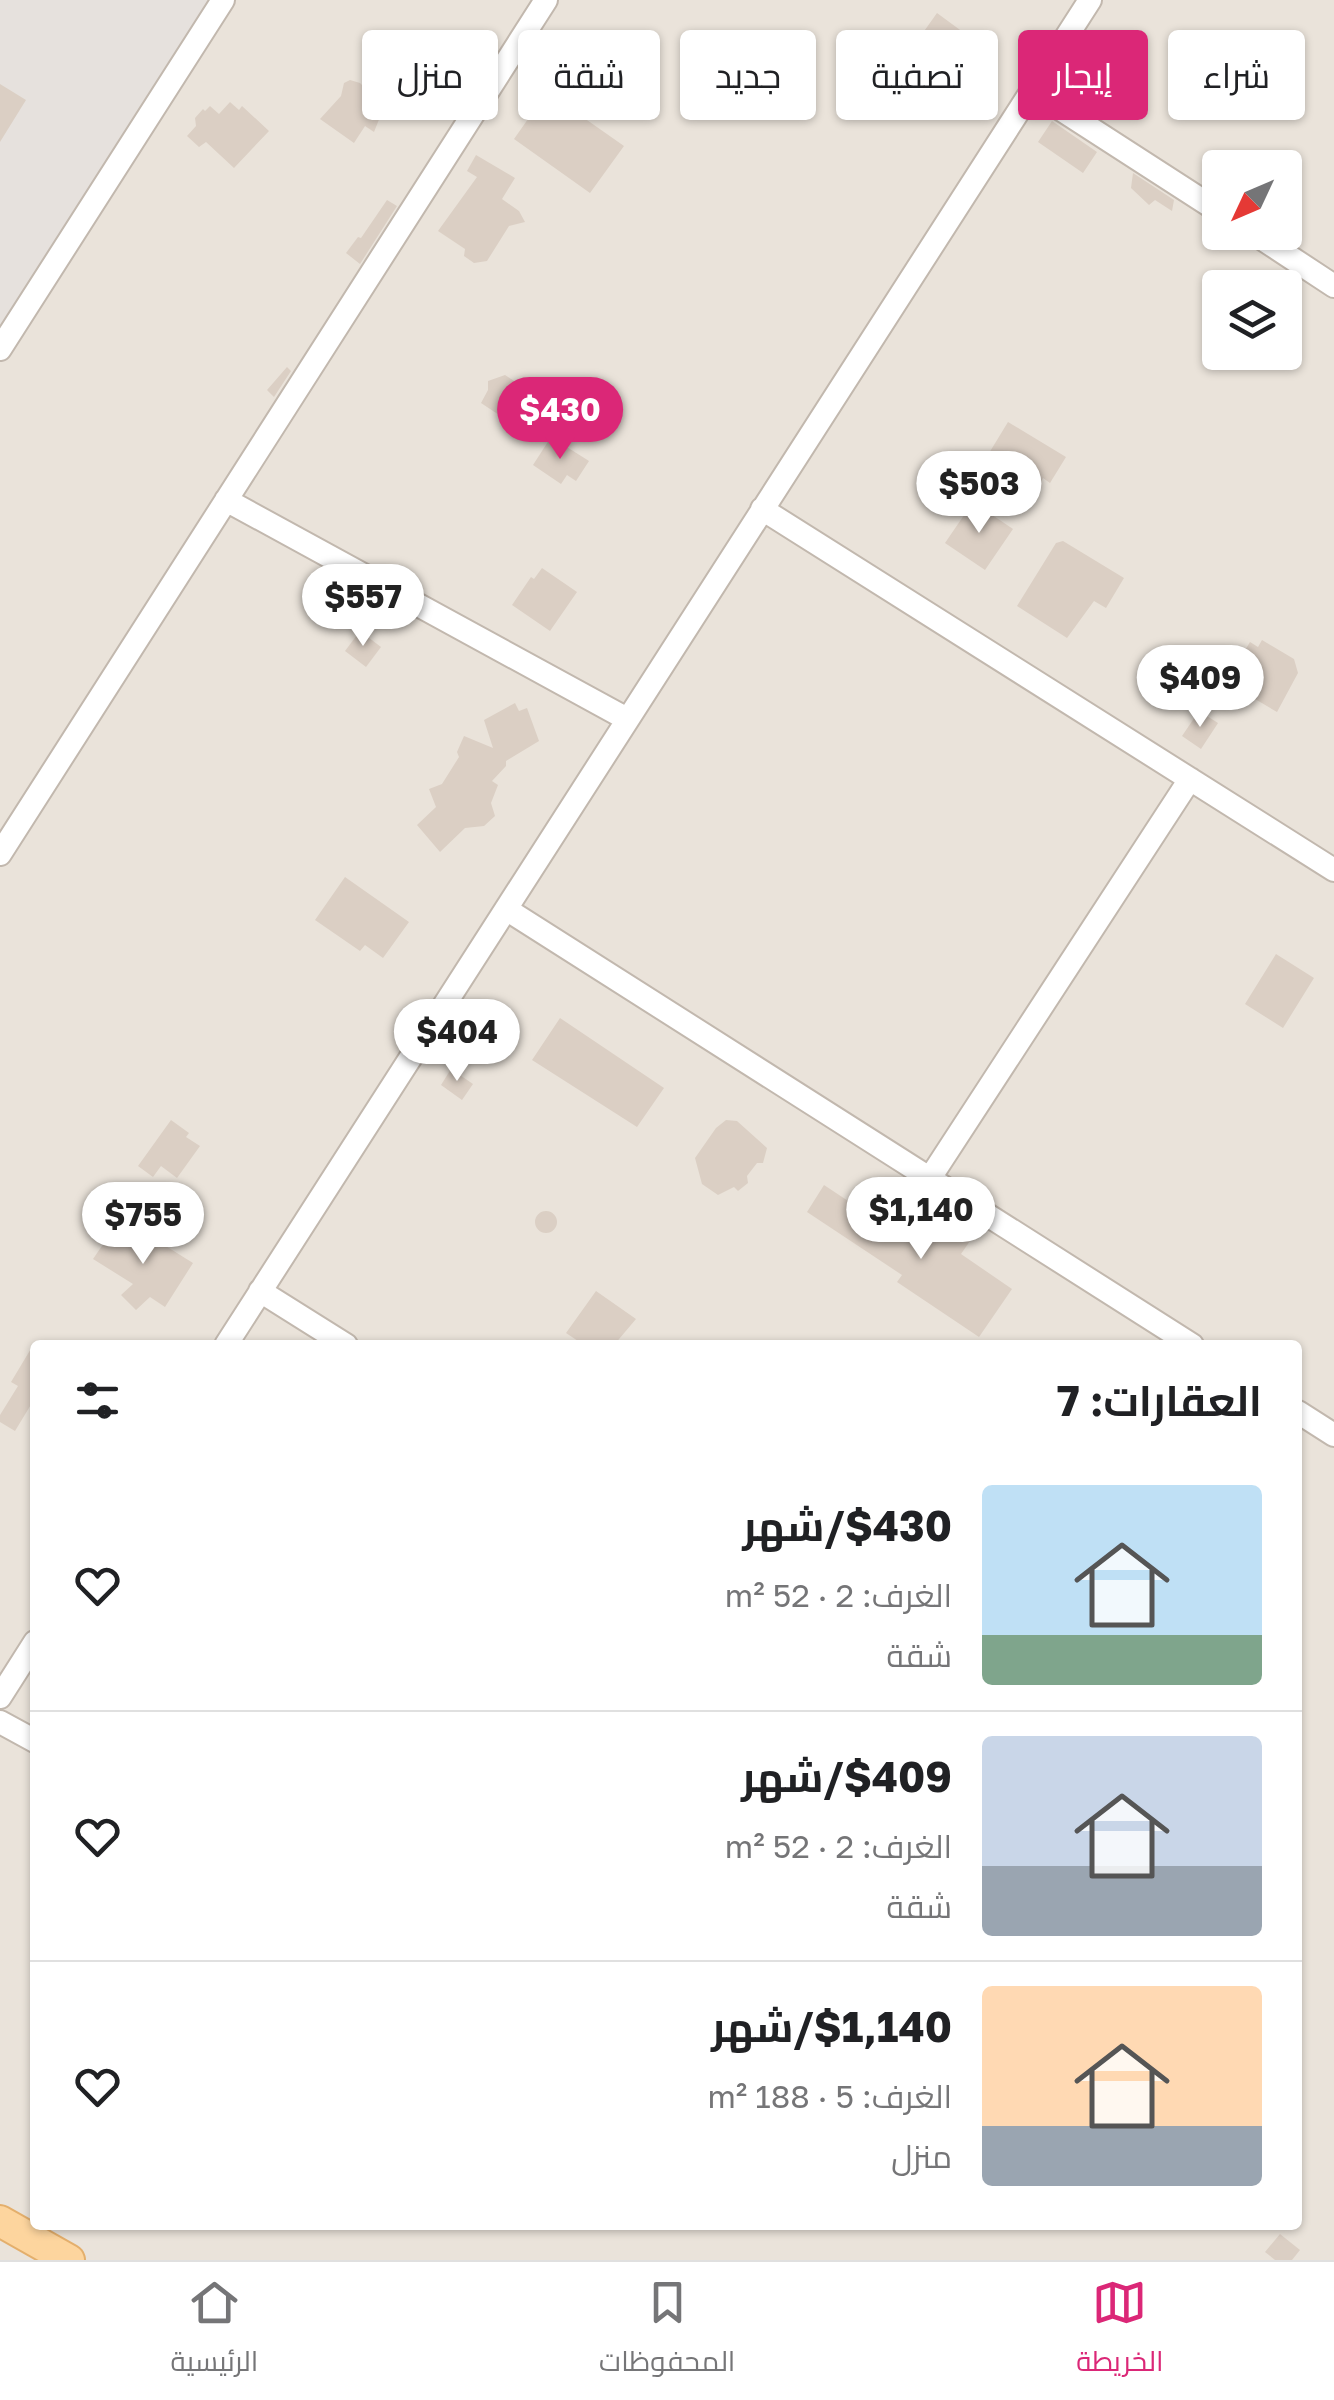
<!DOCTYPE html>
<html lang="ar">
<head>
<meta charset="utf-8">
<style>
	:root { --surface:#fff; --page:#f2f2f2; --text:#202124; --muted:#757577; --line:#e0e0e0; --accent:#db2777 }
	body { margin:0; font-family:"Golos Text",Cairo,sans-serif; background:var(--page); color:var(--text); direction:rtl; height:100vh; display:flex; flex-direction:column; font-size:38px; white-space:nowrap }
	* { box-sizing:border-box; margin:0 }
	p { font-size:32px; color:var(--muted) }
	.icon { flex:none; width:55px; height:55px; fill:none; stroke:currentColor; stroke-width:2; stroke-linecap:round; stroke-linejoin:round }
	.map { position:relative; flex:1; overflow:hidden; direction:ltr }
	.drawer { position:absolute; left:30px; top:1340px; width:1272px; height:890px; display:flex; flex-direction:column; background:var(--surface); border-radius:10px; box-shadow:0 2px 8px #0004; direction:rtl }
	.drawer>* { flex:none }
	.top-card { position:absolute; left:30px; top:30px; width:1275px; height:90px; direction:rtl; display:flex; gap:20px }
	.needle { width:65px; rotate:226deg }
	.fabs { position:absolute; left:1202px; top:150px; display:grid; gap:20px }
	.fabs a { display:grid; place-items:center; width:100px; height:100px; border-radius:10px; background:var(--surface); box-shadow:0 2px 8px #0004; font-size:50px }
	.price { position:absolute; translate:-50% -85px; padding:0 22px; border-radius:35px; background:#fff; color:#222; font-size:32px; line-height:65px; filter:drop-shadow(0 2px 5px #0008) }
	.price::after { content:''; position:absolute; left:50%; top:60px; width:30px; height:22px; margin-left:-15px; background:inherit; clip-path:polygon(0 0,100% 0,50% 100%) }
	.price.active { background:var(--accent); color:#fff }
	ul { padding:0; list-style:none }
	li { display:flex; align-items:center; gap:30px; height:250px; padding:0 40px }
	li+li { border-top:2px solid var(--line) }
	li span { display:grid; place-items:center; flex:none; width:280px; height:200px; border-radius:10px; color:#555 }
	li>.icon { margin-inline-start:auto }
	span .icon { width:120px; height:120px; fill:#fffc; stroke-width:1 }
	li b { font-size:42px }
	h2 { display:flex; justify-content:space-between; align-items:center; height:120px; padding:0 40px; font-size:42px }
	.tag { padding:0 35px; border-radius:10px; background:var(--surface); box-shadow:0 2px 8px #0004; font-size:35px; line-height:90px }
	.tag.active { background:var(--accent); color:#fff }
	.tab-bar { display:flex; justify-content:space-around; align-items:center; height:140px; border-top:2px solid var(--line); background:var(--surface); font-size:28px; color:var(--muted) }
	.tab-bar a { display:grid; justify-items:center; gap:5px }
	.tab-bar .active { color:var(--accent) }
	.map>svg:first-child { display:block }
	.residential { fill:#eae3da; fill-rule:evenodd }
	.industrial { fill:#e6e1dd }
	.building { fill:#dbcfc4 }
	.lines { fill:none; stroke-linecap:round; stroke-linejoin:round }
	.minor-casing { stroke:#c2b8ae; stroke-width:26 }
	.major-casing { stroke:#e4af6c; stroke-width:34 }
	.minor { stroke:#fff; stroke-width:22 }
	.major { stroke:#fdd59e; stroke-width:30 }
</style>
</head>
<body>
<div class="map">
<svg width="1334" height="2260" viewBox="0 0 1334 2260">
	<rect width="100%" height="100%" fill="#f6f2ec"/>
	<path class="residential" d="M222,0h1112v2260h-1334v-1913zM1220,168h65v64h-65zM1220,288h65v64h-65zM35,1345h1263v880h-1263z"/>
	<path class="industrial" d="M0,0h216l-216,333z"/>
	<path class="building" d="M937,13l34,25 -16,22 13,9 -10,13 5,4 -17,23 -34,-24 6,-8 -18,-12z
		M350,80l10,3 24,24 -10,25 -9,-6 -11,17 -34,-24 21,-23 3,-13z
		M0,84l26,16 -26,42z
		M547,92l77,54 -34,47 -76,-54z
		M230,102l9,8 3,-4 27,25 -35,37 -28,-26 -7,5 -12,-11 9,-10 -1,-8 8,-9 2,2 5,-5 9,8z
		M1052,121l45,31 -14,21 -45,-31z
		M476,155l39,23 -13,21 17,12 6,11 -16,4 -22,35 -13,2 -10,-7 1,-7 -27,-18 39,-54 -10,-6z
		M1133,173l41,27 -2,11 -17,-11 -6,5 -18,-17z
		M387,200l10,6 -37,58 -14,-11 12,-16 3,1z
		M287,367l4,4 -17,26 -7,-7z
		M505,375l32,21 -20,31 -36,-24 7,-13v-9z
		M1008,422l58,35 -16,26 -7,-5 -9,16 -51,-31z
		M551,437l38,24 -13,20 -9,-6 -6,9 -28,-19z
		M973,502l40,27 -28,41 -40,-27z
		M1063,541l61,37 -18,30 -12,-7 -27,37 -50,-32 39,-63z
		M542,568l35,24 -27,39 -38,-26 19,-28 3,2z
		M360,631l21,16 -15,20 -21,-16z
		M1262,640l32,19 4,14 -21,39 -51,-30 24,-40 8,5z
		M515,703l4,8 8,-3 12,33 -33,20v5l-14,15 6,4 -7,18 4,13 -11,10 -19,2 -25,24 -23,-27 19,-18 -7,-18 13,-5 17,-27 -2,-5 7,-16 29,12 -9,-28z
		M1199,711l19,12 -17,26 -19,-13z
		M345,877l64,45 -26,36 -18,-13 -5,6 -45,-31z
		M1276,954l38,24 -31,50 -38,-24z
		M560,1018l104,70 -27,39 -105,-67z
		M451,1069l22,15 -11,16 -21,-15z
		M171,1120l18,13 -3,4 14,9 -23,32 -16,-12 -8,11 -15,-11z
		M726,1120l11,1 30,27 -4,15h-6l-10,13 1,7 -10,8 -4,-4 -16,8 -16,-11 -7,-26 21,-30z
		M824,1185l95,63 20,-28 31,21 -9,13 51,35 -33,48 -82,-55 5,-7 -95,-63z
		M535 1222a11 11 0 1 1 22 0a11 11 0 1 1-22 0Z
		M117,1224l35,21 4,-5 37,23 -28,44 -15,-10 -14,13 -15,-15 12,-11 -40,-25z
		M596,1291l40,28 -22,26h-30l-18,-12z
		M35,1342v56l-20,33 -15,-9v-7l18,-29 -7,-4z
		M1280,2234l20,16 -8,10h-17l-10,-8z"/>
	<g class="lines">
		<g class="minor-casing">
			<path id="minor" d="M1031,90l189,122
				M1252,232l82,54
				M0,349l223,-349
				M226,500l401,219
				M762,509l572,361
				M0,854l546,-854
				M506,909l686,436
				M930,1178l260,-399
				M260,1291l86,54
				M226,1345l864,-1345
				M1298,1412l36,23
				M0,1697l35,-55
				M0,1722l35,19"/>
		</g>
		<g class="major-casing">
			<path id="major" d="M0,2221l69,39"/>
		</g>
		<use href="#minor" class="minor"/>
		<use href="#major" class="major"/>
	</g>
</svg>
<div class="fabs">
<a><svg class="needle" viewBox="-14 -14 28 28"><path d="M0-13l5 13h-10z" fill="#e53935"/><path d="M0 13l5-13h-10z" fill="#757577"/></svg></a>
<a><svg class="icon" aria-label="layers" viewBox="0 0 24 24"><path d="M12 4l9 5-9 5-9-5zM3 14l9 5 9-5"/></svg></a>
</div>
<b class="price active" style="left:560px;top:462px">$430</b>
<b class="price" style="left:979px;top:536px">$503</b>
<b class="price" style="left:363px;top:649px">$557</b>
<b class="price" style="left:1200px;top:730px">$409</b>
<b class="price" style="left:457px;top:1084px">$404</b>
<b class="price" style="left:921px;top:1262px">$1,140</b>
<b class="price" style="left:143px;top:1267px">$755</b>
<div class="top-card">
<a class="tag">شراء</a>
<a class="tag active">إيجار</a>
<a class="tag">تصفية</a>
<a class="tag">جديد</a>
<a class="tag">شقة</a>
<a class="tag">منزل</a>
</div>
<section class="drawer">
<h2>العقارات: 7<svg class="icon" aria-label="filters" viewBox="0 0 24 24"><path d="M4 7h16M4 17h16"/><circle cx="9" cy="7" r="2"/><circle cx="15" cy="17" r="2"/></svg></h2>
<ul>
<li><span style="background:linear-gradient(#bfe0f5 75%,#7fa58c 0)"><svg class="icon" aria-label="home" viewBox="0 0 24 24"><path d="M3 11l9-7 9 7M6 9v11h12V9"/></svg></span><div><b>$430/شهر</b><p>الغرف: 2 · 52 m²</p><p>شقة</p></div><svg class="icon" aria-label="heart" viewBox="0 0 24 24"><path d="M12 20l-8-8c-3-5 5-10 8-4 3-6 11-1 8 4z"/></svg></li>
<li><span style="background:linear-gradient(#c9d6e8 65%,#9aa5b1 0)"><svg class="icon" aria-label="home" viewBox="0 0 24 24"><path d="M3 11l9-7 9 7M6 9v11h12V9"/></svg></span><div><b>$409/شهر</b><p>الغرف: 2 · 52 m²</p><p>شقة</p></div><svg class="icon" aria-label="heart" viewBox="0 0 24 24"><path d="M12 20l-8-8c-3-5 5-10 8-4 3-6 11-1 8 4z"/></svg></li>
<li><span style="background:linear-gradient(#ffd9b3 70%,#9aa5b1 0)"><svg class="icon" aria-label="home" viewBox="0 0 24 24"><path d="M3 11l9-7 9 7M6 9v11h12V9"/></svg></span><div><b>$1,140/شهر</b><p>الغرف: 5 · 188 m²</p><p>منزل</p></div><svg class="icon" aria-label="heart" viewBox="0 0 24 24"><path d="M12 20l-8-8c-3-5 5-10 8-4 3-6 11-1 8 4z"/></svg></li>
</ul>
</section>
</div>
<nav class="tab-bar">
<a class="active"><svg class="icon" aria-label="map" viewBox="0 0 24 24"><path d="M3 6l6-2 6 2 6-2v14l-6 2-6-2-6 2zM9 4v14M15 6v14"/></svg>الخريطة</a>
<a><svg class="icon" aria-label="saved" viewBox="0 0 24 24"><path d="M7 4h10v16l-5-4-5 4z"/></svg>المحفوظات</a>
<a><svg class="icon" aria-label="home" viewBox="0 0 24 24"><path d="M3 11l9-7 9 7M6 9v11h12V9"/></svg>الرئيسية</a>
</nav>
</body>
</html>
